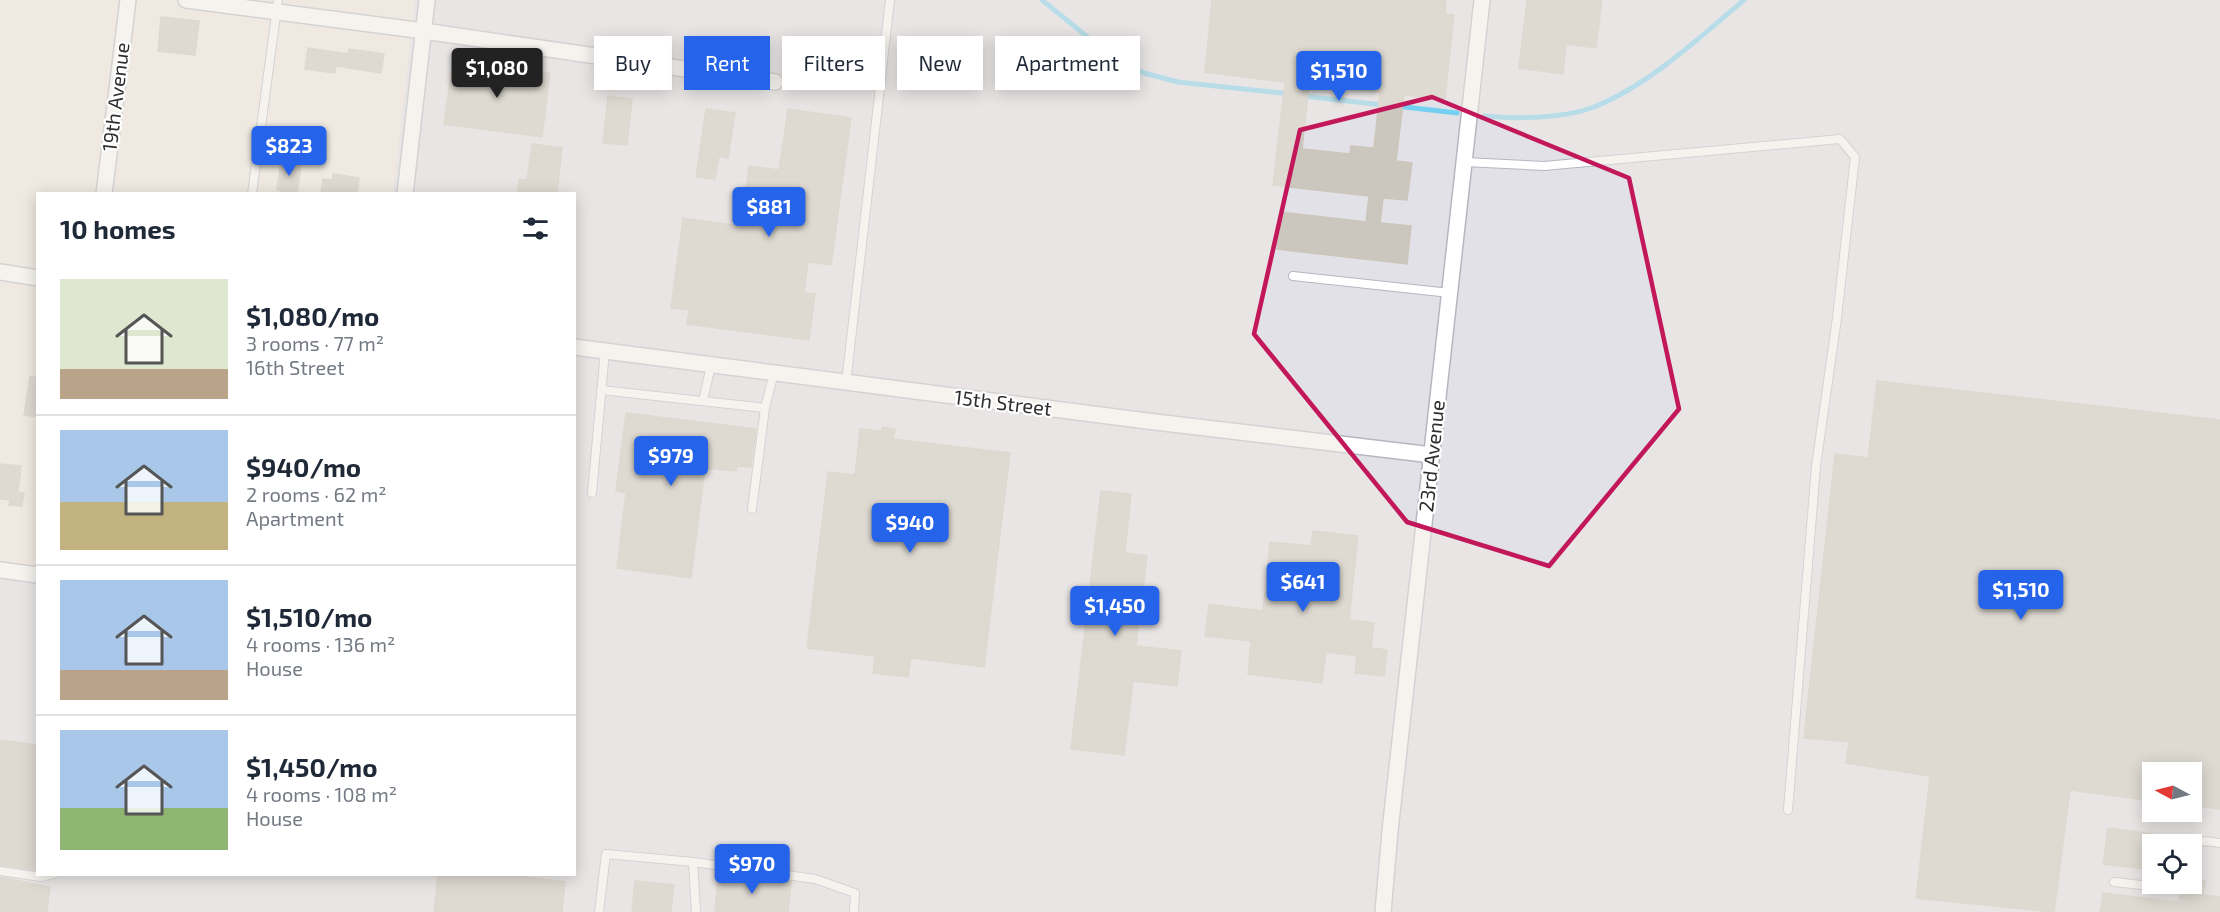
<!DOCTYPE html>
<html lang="en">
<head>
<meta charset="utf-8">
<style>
	:root { --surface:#fff; --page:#f2f2f3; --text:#1f2937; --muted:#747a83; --line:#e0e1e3; --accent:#2563eb }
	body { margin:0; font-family:"Exo 2",sans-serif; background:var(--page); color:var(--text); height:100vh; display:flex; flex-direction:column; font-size:22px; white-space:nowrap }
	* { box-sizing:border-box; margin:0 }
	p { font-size:20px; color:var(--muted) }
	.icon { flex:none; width:33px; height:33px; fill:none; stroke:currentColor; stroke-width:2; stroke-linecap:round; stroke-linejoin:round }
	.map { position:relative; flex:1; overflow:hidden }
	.panel { position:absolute; left:36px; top:192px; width:540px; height:684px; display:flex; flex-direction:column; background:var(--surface); border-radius:0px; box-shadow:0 3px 15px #0003 }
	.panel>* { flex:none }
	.top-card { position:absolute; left:594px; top:36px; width:570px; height:54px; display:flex; gap:12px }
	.needle { width:39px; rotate:277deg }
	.tools { position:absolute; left:2142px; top:762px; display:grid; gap:12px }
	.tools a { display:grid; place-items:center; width:60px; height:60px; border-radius:0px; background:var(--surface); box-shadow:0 3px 15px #0003; font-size:30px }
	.price { position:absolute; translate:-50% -51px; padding:0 14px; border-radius:6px; background:var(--accent); color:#fff; font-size:20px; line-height:39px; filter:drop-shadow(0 2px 3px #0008) }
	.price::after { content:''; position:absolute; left:50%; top:36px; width:18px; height:14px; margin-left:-9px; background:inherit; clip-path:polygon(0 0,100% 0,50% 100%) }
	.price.on { background:#222; color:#fff }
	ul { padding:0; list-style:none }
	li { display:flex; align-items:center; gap:18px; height:150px; padding:0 24px }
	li+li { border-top:2px solid var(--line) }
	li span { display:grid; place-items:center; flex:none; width:168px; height:120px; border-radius:0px; color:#555 }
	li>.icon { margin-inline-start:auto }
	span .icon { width:72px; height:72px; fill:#fffc; stroke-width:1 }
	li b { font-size:26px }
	h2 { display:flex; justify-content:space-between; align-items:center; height:72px; padding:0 24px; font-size:26px }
	.pill { padding:0 21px; border-radius:0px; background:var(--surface); box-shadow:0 3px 15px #0003; font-size:21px; line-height:54px }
	.pill.on { background:var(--accent); color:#fff }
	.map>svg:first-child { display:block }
	.industrial { fill:#e3e1e8; fill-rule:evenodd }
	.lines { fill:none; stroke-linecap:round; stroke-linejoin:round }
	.stream { stroke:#75cff0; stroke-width:5 }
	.building { fill:#cbc7bf; stroke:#cbc5ba; stroke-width:1.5; fill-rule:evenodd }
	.lane-casing { stroke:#b4b7c1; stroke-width:10 }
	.street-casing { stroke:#b4b7c1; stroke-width:18 }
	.lane { stroke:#fff; stroke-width:8 }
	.street { stroke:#fff; stroke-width:15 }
	.marked { fill:none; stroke:#c2185b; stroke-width:4.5; stroke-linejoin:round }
	.labels { text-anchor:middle; stroke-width:4.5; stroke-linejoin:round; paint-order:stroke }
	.street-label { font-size:20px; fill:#2e2e2e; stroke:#fff }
</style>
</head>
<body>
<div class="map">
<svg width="2220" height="912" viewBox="0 0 2220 912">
	<rect width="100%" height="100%" fill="#efe9e1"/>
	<path class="industrial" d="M415,0h1805v912h-2220v-347l37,1 1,308h536v-680l-181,-1zM2152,772h40v40h-40zM2152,844h40v40h-40z"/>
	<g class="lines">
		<path class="stream" d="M1042,0l74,60 28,13 34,9 113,12
			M1303,96l80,9
			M1396,106l61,7
			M1484,116c32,3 79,3 110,-9 55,-22 105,-69 150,-107"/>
	</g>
	<path class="building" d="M1212,0h234l-1,14 9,1 -9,84 -41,-4 -8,66 16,2 -5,37 -24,-2 -3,25 31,3 -4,38 -130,-15 4,-37 85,10 3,-26 -96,-11 12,-103 -80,-10zM1309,85l71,7 -6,56 -23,-2 -1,8 -48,-5z
		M1527,0h75l-6,48 -30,-4 -3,30 -44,-6z
		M161,17l38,4 -4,34 -37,-4z
		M308,48l40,6 1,-5 35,5 -3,19 -45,-7 -1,7 -30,-4z
		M453,61l97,12 -8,64 -98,-13z
		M608,96l24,3 -5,46 -24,-2z
		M706,109l29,4 -7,45 -9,-2 -4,23 -19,-2z
		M788,109l63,9 -20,147 -23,-3 -4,31 11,1 -6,46 -122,-16 2,-14 -18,-2 12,-90 58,8 8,-60 30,4z
		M532,144l30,4 -5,46h-40l2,-15 8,1z
		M281,161l20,3 -4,29 -20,-3z
		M333,174l26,4 -2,16h-36l2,-15 9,1z
		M30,377h8v40l-14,-2z
		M1877,381l343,39v389l-28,-4v-33h-40v29l-82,-11 -16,122 -138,-14 14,-122 -84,-13 3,-21 -45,-4 31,-284 33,4z
		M626,413l130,16 -5,38 -14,-1 -1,5 -31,-3 -14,110 -74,-10 9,-75 -10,-2z
		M882,427l13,2 -2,10 117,14 -26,214 -73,-9 -3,19 -35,-4 2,-17 -68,-8 21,-176 27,3 5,-46 22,2z
		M0,464l21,2 -3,26 6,1 -2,13 -13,-1 1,-5 -10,-1z
		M1101,491l30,3 -6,59 22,3 -11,90 45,5 -4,35 -44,-5 -9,74 -53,-6z
		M1313,531l45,5 -9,84 25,3 -3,25 16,2 -3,26 -29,-3 2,-17 -31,-4 -4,31 -74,-9 3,-33 -46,-5 4,-32 54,7 7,-69 41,4z
		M0,740l38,5 -2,125 -36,-5z
		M2108,828l44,6v36l-49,-6z
		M438,874h62l65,8 -3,30h-128z
		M718,874l73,8 -3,30h-73z
		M0,877l50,10 -3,25h-47z
		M2192,880l13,1 -2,14 17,2v15h-120l3,-19 76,9 2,-18h11z
		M635,881l39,4 -3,27h-39z"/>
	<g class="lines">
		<g class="lane-casing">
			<path id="lane" d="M1465,162l79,4 296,-27 15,18 -18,161 -21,148 -28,344
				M252,194l26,-194
				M1293,276l157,17
				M846,383l44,-383
				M601,390l164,18
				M703,401l8,-36
				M592,493l13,-142
				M752,509l13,-101 9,-35
				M2192,845c7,-6 19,-3 28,-2
				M693,862l3,50
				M0,871l41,6 12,-3
				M2114,882l46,5 5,-3
				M599,912l7,-58 87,8 122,17 40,14 -1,19"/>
		</g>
		<g class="street-casing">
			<path id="street" d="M186,0l238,31 351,51
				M104,194l24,-194
				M405,194l22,-194
				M0,272l38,6
				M574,347l573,74 285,34
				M0,570l38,5
				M1383,912l7,-81 92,-831"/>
		</g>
		<use href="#lane" class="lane"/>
		<use href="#street" class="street"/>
	</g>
	<path d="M0 0H2220V912H0ZM1432,97l197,81 50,231 -130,157 -142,-44 -153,-188 46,-204z" fill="#efe9e1" fill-opacity=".55" fill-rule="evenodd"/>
	<path class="marked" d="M1432,97l197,81 50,231 -130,157 -142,-44 -153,-188 46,-204z"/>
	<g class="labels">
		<g class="street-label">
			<text transform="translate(116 97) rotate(-83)" y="7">19th Avenue</text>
			<text transform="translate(1003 403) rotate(7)" y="7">15th Street</text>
			<text transform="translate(1432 456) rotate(-84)" y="7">23rd Avenue</text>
		</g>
	</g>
</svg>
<div class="tools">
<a><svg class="needle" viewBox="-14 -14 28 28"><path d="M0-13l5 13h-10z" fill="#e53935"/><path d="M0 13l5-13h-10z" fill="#747a83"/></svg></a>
<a><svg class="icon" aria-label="locate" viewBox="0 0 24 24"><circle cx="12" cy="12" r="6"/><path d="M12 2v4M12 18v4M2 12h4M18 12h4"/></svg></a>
</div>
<b class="price on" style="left:497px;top:99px">$1,080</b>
<b class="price" style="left:1339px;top:102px">$1,510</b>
<b class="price" style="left:289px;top:177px">$823</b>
<b class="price" style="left:769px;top:238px">$881</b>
<b class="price" style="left:671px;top:487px">$979</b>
<b class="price" style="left:910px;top:554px">$940</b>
<b class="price" style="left:1303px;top:613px">$641</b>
<b class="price" style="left:2021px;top:621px">$1,510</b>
<b class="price" style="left:1115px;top:637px">$1,450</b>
<b class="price" style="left:752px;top:895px">$970</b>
<div class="top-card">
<a class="pill">Buy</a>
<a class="pill on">Rent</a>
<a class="pill">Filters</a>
<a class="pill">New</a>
<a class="pill">Apartment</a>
</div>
<section class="panel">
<h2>10 homes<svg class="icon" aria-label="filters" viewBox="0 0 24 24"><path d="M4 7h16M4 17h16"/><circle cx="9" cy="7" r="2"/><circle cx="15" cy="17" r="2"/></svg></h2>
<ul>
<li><span style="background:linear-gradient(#dfe7d0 75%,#b9a48a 0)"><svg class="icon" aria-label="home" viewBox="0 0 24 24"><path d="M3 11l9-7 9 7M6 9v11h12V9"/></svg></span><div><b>$1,080/mo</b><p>3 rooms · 77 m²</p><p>16th Street</p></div></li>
<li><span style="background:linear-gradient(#a9c7e8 60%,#c2b280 0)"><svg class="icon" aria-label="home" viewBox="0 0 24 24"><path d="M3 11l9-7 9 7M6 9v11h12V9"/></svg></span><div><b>$940/mo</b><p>2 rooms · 62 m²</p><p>Apartment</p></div></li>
<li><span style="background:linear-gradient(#a9c7e8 75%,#b9a48a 0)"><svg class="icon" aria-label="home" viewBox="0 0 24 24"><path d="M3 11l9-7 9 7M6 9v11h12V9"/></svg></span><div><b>$1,510/mo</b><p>4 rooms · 136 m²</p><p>House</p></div></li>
<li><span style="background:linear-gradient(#a9c7e8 65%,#8fb573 0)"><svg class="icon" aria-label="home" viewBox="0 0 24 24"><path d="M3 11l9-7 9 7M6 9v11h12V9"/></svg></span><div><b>$1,450/mo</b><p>4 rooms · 108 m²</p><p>House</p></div></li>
</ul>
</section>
</div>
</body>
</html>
